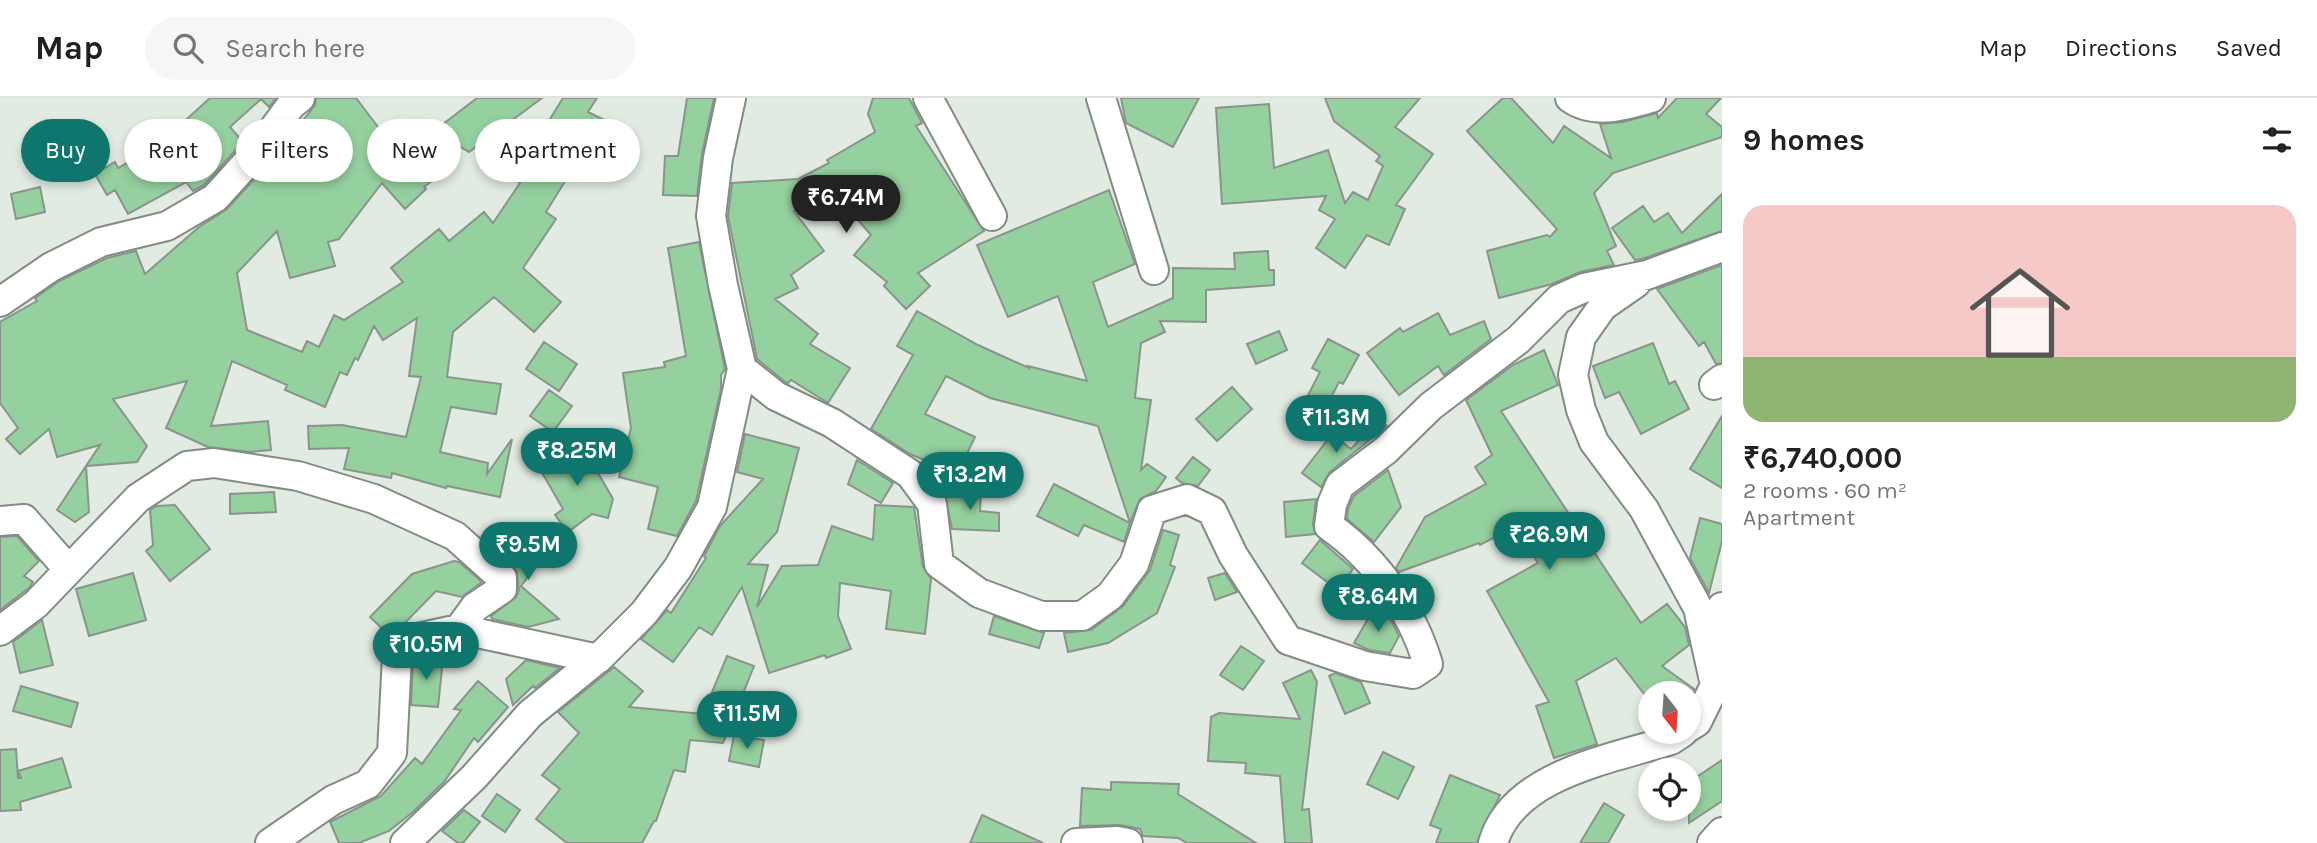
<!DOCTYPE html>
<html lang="en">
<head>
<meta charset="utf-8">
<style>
	:root { --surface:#fff; --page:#f6f6f6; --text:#202124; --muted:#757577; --line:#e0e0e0; --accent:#0f766e }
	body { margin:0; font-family:Karla,sans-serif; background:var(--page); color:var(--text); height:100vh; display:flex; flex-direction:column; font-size:26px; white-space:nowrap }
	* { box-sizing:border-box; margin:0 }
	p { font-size:23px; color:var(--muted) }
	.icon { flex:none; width:38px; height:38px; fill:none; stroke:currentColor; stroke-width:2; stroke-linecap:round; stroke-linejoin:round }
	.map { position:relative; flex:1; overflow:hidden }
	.panel { display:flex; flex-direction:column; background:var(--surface); width:595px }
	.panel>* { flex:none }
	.guide { position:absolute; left:21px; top:21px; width:665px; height:63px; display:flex; gap:14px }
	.needle { width:46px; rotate:163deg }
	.buttons { position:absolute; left:1638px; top:583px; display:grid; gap:14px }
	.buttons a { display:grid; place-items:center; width:63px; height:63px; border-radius:50%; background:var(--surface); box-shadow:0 4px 10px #0003; font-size:35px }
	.price { position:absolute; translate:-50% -60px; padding:0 16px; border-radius:24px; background:var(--accent); color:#fff; font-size:23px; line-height:46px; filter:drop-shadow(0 2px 4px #0008) }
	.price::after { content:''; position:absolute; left:50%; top:42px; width:21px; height:16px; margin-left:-10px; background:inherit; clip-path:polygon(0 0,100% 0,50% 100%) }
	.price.on { background:#222; color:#fff }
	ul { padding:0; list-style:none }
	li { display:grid; align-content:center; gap:14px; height:371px; padding:0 21px }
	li+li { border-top:2px solid var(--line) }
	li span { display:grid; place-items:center; height:217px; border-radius:21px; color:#555 }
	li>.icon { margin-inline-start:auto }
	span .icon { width:126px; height:126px; fill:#fffc; stroke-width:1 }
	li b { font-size:30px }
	h2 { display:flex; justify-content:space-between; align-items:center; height:84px; padding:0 21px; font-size:30px }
	.chip { padding:0 24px; border-radius:32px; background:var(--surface); box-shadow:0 4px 10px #0003; font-size:24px; line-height:63px }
	.chip.on { background:var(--accent); color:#fff }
	header { display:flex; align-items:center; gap:42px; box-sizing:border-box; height:98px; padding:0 35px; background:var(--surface); border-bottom:2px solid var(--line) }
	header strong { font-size:33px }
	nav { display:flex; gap:38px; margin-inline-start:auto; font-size:24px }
	.search { width:490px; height:63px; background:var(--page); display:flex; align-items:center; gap:18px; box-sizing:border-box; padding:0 24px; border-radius:38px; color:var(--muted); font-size:26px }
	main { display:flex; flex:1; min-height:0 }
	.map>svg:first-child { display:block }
	.building { fill:#95d09f; stroke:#8a948c; stroke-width:2 }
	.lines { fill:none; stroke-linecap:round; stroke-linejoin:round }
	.street-casing { stroke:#838c84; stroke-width:32 }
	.street { stroke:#fff; stroke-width:28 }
</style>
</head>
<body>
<header>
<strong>Map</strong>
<div class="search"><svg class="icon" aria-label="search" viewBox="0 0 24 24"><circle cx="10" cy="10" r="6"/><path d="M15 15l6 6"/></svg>Search here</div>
<nav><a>Map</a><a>Directions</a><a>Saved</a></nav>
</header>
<main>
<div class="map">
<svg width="1722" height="745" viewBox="0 0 1722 745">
	<rect width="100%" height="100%" fill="#e1ebe2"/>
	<path class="building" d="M210,0h66l-7,9 -8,-8 -31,28 13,15 -39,43 -11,6 -7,-9 -58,32 -13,-24 -8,5 -12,-21 20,-12 3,6 63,-36 -4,-4z
		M316,0h40l44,58 23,-17 24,30 -23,18 2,2 -21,20 -23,-26 -43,56 -11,3 7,24 -45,12 -13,-47 -40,42 10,57 55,22 5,-11 12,6 15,-32 10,5 59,-38 -12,-14 48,-39 10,12 35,-29 9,11 27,-40 -7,-4 50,-81h34l-9,14 47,23 -15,32 -30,-14 -16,26 -5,-4 -23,37 10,7 -33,49 38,34 -27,30 -40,-35 -41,35 -6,45 54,7 -5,30 -45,-7 -11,45 48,11 -1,11 25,-35 -12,58 -53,-11 -1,2 -54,-15 -1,5 -47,-9 5,-21 -40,1 -1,-23 34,-1 64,12 15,-60 -12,-1 8,-58 -34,22 -9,-14 -16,34 -3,-2 -8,17 -7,-3 -15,35 -40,-17 2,-5 -55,-24 -21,65 57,-5 3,29 -21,2 -42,-5 -42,-19 21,-47 -74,18 34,47 -10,16 -51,4 14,-21 -43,12 -8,-28 -29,25 -14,-15 12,-11 -18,-25v-81l37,-21 -2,-3 24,-17 48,-23 29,-7 9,23 54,-47 28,-18 41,-45 47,-59z
		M477,0h65l-73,54 -35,-21z
		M687,0h27l-12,56 -5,42 -34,-1 2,-39h13z
		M873,0h36l13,25 -6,3 68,105 -66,42 12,13 -24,23 -22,-23 3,-4 -33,-27 17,-20 -38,-44 -39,20 30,40 -33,24 7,13 -23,11 43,35 -8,10 40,24 -22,35 -37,-23 -3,3 -3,-1 -28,-23 -29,-143 4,-33 66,-4 31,-16 -2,-3 48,-28 -7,-18z
		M1121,0h78l-26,49 -47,-24z
		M1325,0h95l-25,29 38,27 -37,51 9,4 -16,36 -22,-10 -22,33 -29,-20 19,-29 -16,-9 7,-14 -104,8 -6,-96 53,-4 5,64 54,-18 17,53 8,-11 15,8 15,-34 -7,-5 4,-5 -46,-35z
		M1503,0h8l42,45 11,-17 47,32 -11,-34 23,-2 34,-9 1,5 19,-20h44l-15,16 16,13v10l-109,36 -19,20 22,53 -9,5 7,14 -34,7 -28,12 -53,14 -12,-47 60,-16 3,2 7,-8 -90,-98z
		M40,89l5,25 -29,7 -5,-25z
		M1109,92l26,74 -42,18 15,45 65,-29v-30l62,1 -1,-16 34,-2 1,19h5v15l-68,5v32l-46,-1 5,11 -24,11 -6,55 16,2 -10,70 6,-6 19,13 -10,14 -16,8 -10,24 -32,-97 -108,-28 -44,-22 -21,38 50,23 -18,37 -47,-20 -39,-25 42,-74 -16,-9 20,-35 61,34 51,23 -1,-2 59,15 -29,-85 -50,21 -31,-72z
		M1722,96v37l-80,28 -7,1 -23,-32 31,-22 11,16 14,-9 14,20z
		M699,144l26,127 -4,6v14l-25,112 -19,35 -29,-7 10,-42 -39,-10 12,-49 -8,-55 42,-6 -1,-5 22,-6 -18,-108z
		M1722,167v98l-6,1 -12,-22 -5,4 -42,-57z
		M1438,215l12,22 34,-14 7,18 -47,36 -6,-9 -39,29 -32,-42 33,-25 3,4z
		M1279,233l8,19 -31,14 -9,-20z
		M1328,241l31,16 -16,29 -4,-2 -15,29 -19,-10 15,-29 -8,-4z
		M544,244l33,22 -18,27 -33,-22z
		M1653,245l16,41 6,-3 14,28 -48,25 -22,-42 -14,6 -12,-32z
		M1544,252l14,35 -57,26 140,212 26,-19 18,23 4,18 -27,21 32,23 -5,9v-5h-39v19l-7,-5 5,-8 -32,-41 -40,23 21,63 -43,14 -18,-52 13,-4 -62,-111 51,-28 -24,-36 -34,18 -1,-2 -80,29 -3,-4 29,-51 61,-33 -11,-17 17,-12 -26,-55 47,-35z
		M1232,289l20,22 -35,32 -21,-22z
		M549,292l23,16 -19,26 -23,-16z
		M1722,318v72l-32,-19z
		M1379,321l8,7 -57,46 -9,15 -19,-14 30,-39 19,15z
		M745,336l54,14 -22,84 -29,32 20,1 -11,42 25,-41 36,-1 14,-39 41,14 2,-35 39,2 9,60 8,12 -6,55 -39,-5 5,-38 -51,-8 -2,33 13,33 -25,9 -1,-3 -56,18 -27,-86 -30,48 -13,-8 -26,35 -32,-23 26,-29 4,3 35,-55 -2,-2 16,-30 43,-47 -26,-7z
		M582,347l31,54 -5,19 -16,-4 -24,18 -13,-17 8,-6 -23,-40z
		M1193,359l17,13 -12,16 -16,-3 -6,-5z
		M857,362l36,23 -12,20 -33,-19z
		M86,368l3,46 -14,10 -18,-12z
		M1388,372l13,37 -27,35 -27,-23 1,-11 6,-12z
		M1054,386l76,39 -6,19 -40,-17 -6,11 -41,-20z
		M944,392l37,1 -1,20 19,2v18l-47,-2z
		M274,394l2,20 -46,2v-20z
		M1316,401l-3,25 2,10 -29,3 -2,-35z
		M175,407l35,44 -40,32 -24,-30 7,-6 -3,-35 6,-4z
		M1700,420l22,6v17l-13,52 -19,-35z
		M550,432l10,25 -22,9 -17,22 38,33 -31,8 -36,-8 -1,-3 25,-19 3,-7 -2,-18 -12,-23z
		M1163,432l16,5 -9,30 5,2 -18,46 -49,30 -40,9 -4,-19 27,-3 32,-24 27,-36z
		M17,438l22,25 -15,15 9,6 -3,5 -30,23v-73z
		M1320,442l33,29 -15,21 -36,-27z
		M454,463l5,1 23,20 -20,15 -26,-6 -45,46 -21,-20 42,-43z
		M133,475l13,47 -57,16 -13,-47z
		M1225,475l12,19 -22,8 -7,-22z
		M1373,512l18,10 8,16 -9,17 -21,-3 -15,-7z
		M994,518l50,17 -5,15 -50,-14z
		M42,522l11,45 -33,8 -7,-31z
		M1241,548l23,15 -21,29 -23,-15z
		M419,558l24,3 -5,48 -27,-2 2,-42z
		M727,558l27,10 -31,77 -33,-3 -5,32 -11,-2 -18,51h-2l-12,22h-75l-31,-24 24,-30 -18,-14 37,-42 -21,-21 56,-45 29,24 -14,16 74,7z
		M526,562l34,8 -25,20 -2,-2 -20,19 -7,-26z
		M1311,572l6,12 -15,128 7,-1 3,34h-27l-5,-67 -35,-3 1,-10 -38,-2 3,-44 8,-4 81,6 -17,-36z
		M1335,575l26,9 9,21 -25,11 -16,-38z
		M478,583l30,26 -30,35 -4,-4 -30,44 -31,30 -24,19 -30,12h-20l-9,-21 51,-26 34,-38 7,6 39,-54 -7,-1z
		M21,588l57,17 -7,24 -58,-16z
		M734,637l30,5 -5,27 -30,-6z
		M16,651l2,29h3l-3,-7 44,-13 9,29 -51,15 1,8 -21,1v-61z
		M1383,654l31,15 -16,32 -31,-15z
		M1722,662v41l-33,22v-41z
		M1450,677l50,20 -23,48h-41l5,-14 -11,-4z
		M1111,684l68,2 -1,10 78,49h-69l-9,-5 -35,-2 -3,-7 -20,-4 -40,1 2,-38 29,2z
		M497,696l23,16 -15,22 -23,-16z
		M1604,705l20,12 -16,28h-28z
		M464,712l16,12 -17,21h-5l-16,-12z
		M982,717l61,28h-73z"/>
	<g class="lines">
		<g class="street-casing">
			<path id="street" d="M928,0l64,118
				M1101,0l53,172
				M1570,0c24,17 54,8 81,0
				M1636,185l-33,23 -22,31 -8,38 8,35 13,32 50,67 54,99 17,77
				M0,204l51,-35 50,-25 66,-16 48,-28 40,-44 37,-50 8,-6
				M742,271l34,27 56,27 78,51 22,30 7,60 40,29 62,23h41l28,-20 24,-32 18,-54 35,-11 25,12 21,44 55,85 77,26 48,8 15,-10c-16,-54 -53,-106 -99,-138l3,-22 8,-19 46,-35 45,-44 87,-66 41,-41 25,-11 63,-13 75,-28
				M1714,287l8,-6
				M0,423l24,-2 44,50
				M0,533l36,-27 102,-106 49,-32 27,-3 84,13 76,23 81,37 47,42v11l-27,18 -16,22
				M1689,629l8,-5 18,-37 1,-56 6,-22
				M270,745l63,-43 35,-16 24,-31 5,-97 16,-17 46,-10 139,30
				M405,745l69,-66 56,-63 71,-58 43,-43 34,-45 34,-61 30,-138 -19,-84 -12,-69 7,-58 13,-60
				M1076,745l41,-2 11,2
				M1493,745c20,-69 119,-84 178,-103l12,-8
				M1712,745l10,-11"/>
		</g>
		<use href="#street" class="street"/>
	</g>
</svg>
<div class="buttons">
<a><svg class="needle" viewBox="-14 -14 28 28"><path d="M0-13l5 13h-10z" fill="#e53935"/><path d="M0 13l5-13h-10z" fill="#757577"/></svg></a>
<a><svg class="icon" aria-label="locate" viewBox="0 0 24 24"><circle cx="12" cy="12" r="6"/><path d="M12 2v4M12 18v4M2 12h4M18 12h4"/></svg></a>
</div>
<b class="price on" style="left:846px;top:137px">₹6.74M</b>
<b class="price" style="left:1336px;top:357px">₹11.3M</b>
<b class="price" style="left:577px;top:390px">₹8.25M</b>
<b class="price" style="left:970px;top:414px">₹13.2M</b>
<b class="price" style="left:1549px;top:474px">₹26.9M</b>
<b class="price" style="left:528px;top:484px">₹9.5M</b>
<b class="price" style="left:1378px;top:536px">₹8.64M</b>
<b class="price" style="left:426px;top:584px">₹10.5M</b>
<b class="price" style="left:747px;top:653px">₹11.5M</b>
<div class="guide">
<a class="chip on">Buy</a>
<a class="chip">Rent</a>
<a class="chip">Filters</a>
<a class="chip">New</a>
<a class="chip">Apartment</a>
</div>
</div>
<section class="panel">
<h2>9 homes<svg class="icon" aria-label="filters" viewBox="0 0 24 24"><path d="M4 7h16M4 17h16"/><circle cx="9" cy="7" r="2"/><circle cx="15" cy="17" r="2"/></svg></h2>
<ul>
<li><span style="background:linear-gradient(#f6c9c9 70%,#8fb573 0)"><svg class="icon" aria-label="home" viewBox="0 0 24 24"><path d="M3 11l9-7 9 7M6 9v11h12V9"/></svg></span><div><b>₹6,740,000</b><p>2 rooms · 60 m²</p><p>Apartment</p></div></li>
</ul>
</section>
</main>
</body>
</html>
